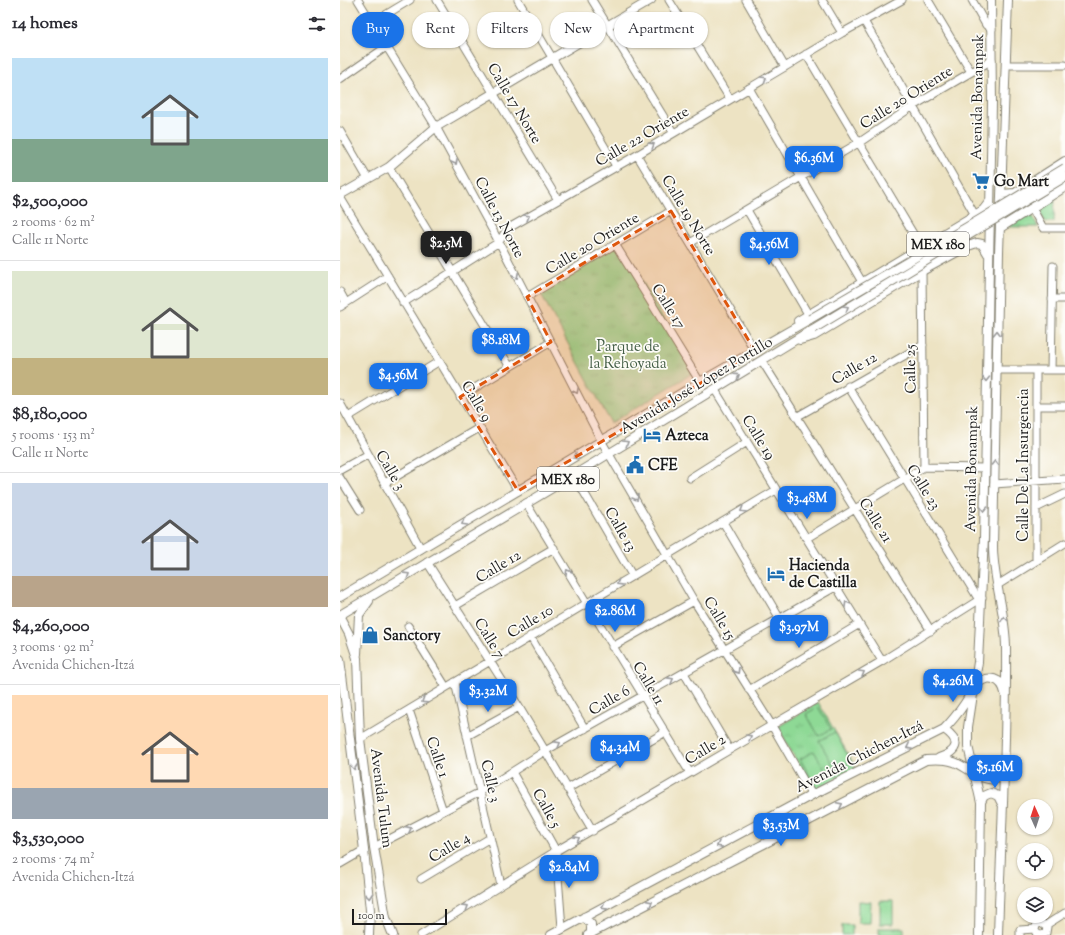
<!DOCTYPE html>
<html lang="en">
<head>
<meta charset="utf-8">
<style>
	:root { --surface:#fff; --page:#f7f7f7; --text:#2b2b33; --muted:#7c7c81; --line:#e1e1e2; --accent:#1a73e8 }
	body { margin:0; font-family:"Sorts Mill Goudy",serif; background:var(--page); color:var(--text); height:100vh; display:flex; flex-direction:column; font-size:15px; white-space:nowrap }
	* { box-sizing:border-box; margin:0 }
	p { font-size:13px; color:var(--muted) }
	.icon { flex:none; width:22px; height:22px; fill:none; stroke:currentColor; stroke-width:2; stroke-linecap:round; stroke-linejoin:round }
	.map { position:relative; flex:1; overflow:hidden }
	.sheet { display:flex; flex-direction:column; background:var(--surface); width:340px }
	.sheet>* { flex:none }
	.guide { position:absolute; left:12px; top:12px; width:380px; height:36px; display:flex; gap:8px }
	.needle { width:26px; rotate:357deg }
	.fabs { position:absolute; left:677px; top:799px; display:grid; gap:8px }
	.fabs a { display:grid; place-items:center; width:36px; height:36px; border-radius:50%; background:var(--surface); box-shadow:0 1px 3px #0004; font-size:20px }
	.scale { position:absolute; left:12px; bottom:10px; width:95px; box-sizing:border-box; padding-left:4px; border:2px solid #1c1c1c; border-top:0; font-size:11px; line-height:14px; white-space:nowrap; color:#1c1c1c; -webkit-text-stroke:3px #fdfcf7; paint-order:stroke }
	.price { position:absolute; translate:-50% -34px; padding:0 9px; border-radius:8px; background:var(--accent); color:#fff; font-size:13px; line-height:26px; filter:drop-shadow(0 1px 2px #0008) }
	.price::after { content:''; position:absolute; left:50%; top:24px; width:12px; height:9px; margin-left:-6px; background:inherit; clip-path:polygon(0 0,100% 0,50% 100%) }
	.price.current { background:#222; color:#fff }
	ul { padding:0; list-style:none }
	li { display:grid; align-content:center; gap:8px; height:212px; padding:0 12px }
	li+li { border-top:1px solid var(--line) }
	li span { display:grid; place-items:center; height:124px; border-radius:0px; color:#555 }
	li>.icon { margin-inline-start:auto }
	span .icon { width:72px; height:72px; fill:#fffc; stroke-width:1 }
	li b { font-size:17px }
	h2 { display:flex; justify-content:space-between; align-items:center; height:48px; padding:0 12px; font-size:17px }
	.tag { padding:0 14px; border-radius:18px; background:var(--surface); box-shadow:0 1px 3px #0004; font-size:14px; line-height:36px }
	.tag.current { background:var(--accent); color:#fff }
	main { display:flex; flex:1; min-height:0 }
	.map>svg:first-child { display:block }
	.grass { fill:url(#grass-tufts); stroke:#557a58 }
	.garden { fill:#8ed995; stroke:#557a58 }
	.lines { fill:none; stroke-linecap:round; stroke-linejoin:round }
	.minor-casing { stroke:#848070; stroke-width:9 }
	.major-casing { stroke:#848070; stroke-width:10 }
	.minor { stroke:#fff; stroke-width:7 }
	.major { stroke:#fff; stroke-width:8 }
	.major-bridge-casing { stroke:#848070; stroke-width:10; stroke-linecap:butt }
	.major-bridge { stroke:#fff; stroke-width:8 }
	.oneway { stroke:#999 }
	.marked { fill:#de560d; fill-opacity:0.2; stroke:#de560d; stroke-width:3; stroke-dasharray:8 5; stroke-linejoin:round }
	.labels { text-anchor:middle; stroke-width:3.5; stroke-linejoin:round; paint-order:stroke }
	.shield { fill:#fdfcf7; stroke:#605f5e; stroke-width:1 }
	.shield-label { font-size:14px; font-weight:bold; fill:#1c1c1c }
	.street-label { font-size:15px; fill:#1c1c1c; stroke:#fdfcf7 }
	.poi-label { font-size:15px; font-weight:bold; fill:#1c1c1c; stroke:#fdfcf7; text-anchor:start }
	.park-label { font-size:15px; fill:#445e46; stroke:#fdfcf7 }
</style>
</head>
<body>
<main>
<section class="sheet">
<h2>14 homes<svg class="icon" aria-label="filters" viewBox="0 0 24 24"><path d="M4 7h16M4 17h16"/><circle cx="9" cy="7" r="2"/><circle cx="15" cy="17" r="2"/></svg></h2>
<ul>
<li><span style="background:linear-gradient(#bfe0f5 65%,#7fa58c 0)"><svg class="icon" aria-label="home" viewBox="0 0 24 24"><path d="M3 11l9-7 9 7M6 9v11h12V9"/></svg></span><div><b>$2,500,000</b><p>2 rooms · 62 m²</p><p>Calle 11 Norte</p></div></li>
<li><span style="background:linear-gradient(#dfe7d0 70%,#c2b280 0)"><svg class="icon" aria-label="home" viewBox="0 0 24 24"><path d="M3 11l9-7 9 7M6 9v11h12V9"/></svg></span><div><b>$8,180,000</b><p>5 rooms · 153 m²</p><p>Calle 11 Norte</p></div></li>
<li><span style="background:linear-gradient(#c9d6e8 75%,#b9a48a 0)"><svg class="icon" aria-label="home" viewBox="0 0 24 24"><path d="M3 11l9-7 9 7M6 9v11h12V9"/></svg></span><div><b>$4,260,000</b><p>3 rooms · 92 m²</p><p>Avenida Chichen-Itzá</p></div></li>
<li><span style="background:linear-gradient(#ffd9b3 75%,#9aa5b1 0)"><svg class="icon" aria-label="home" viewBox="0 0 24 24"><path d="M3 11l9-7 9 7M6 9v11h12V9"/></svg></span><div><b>$3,530,000</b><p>2 rooms · 74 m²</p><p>Avenida Chichen-Itzá</p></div></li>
</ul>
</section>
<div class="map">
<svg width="725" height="935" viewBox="0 0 725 935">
	<defs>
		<pattern id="grass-tufts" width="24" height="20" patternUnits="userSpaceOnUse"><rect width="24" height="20" fill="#8ed995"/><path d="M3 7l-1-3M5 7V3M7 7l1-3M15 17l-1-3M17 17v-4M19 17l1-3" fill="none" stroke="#7aba80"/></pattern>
	</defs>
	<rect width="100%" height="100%" fill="#fdfcf7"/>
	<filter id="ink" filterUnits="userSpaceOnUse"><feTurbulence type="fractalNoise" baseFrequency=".025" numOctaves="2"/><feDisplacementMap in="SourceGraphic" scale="8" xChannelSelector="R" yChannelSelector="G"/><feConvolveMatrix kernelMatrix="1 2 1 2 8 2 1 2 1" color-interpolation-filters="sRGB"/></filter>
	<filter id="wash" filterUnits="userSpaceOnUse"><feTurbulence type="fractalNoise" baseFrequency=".012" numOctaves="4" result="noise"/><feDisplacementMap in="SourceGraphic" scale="16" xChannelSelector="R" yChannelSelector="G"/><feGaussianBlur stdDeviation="0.9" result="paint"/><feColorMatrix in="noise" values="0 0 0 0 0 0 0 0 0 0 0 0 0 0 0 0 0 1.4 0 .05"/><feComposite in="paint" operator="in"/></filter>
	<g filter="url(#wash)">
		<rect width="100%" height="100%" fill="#ede3c3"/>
		<path class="grass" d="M715,198l-1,24h-9l-7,-14z
			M691,213l7,14h-30z
			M281,243l72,130 -82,50 -71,-131z
			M478,702l38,66 -43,23 -35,-64z"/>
		<path class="garden" d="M478,707l13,22 -12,7 -13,-22z
			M495,732l16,29 -15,9 -17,-29z
			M474,751l13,23 -14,8 -13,-23z
			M518,901l13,1 -1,21h-12z
			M540,901h13v23h-13z
			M502,925h10v10h-10z
			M539,928h25v7h-25z"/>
	</g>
	<g filter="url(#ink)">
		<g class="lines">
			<g class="minor-casing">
				<path id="minor" d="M18,0l78,127 63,115 103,200 92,159 77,123 41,71
					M97,0l121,200
					M178,0l98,166
					M252,0l81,132
					M329,0l61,99
					M406,0l39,67
					M482,0l20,33
					M588,0l43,72
					M632,0l14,25 6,4
					M524,21l111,194
					M32,23l38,-23
					M466,54l115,193
					M667,65h58
					M0,79l46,-32
					M409,88l113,194
					M0,131l28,48
					M297,155l118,196
					M49,167l121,200
					M0,197l178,294
					M692,208l11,20h22
					M407,210l61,104
					M350,243l170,-101 53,-36 79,-46
					M275,244l85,138
					M582,271l2,196
					M0,292l6,11
					M187,297l144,-86
					M712,299h13
					M63,303l96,-61 8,-13 130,-74 205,-122 60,-33
					M0,307l48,-31
					M422,361l169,270
					M657,370h68
					M711,370l2,-104
					M508,386l131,214
					M375,390l167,271
					M120,397l91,-55
					M0,403l81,146
					M696,406h29
					M458,416l125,-71
					M8,417l90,-55
					M0,470l27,-15
					M234,475l58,100
					M0,478l20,32
					M350,478l57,-36
					M45,483l94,-55
					M654,484l71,-5
					M186,503l164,270
					M696,508l29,-14
					M383,522l57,97
					M467,538l117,-71 61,1
					M696,561v-191
					M87,562l92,145 74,124
					M656,586l69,-43
					M115,606l99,-58
					M68,626l38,61
					M190,636l55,93
					M272,647l82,-46
					M344,673l45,76
					M115,682l46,203
					M409,690l109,-65
					M69,710l34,101
					M127,736l52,-29
					M20,739l416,-249
					M172,772l44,79 6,77
					M227,789l97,-56
					M34,847l106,-55 65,-41 292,-165
					M0,864l24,-14
					M81,879l69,-41
					M706,925l19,-12
					M81,935l135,-84 326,-190 100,-63
					M680,935v-5l15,-1
					M700,935l-4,-2 -1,-4 2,-5 4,-1 6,4 -1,6 -4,2"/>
			</g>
			<g class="major-casing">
				<path id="major" d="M662,194l13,-1 50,-32
					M0,195l49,-28 47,-40 215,-127
					M660,228l65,-41
					M458,321l185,-111 7,-9
					M460,340l14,-4 108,-65 46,-25 9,-3 5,1 6,10
					M0,597l360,-215 110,-63
					M0,615l234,-140 239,-146
					M0,617l9,17 8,24 3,81 14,108 12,71 7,17
					M17,654l2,-39 10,-14
					M0,659l24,191 6,60 -1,25
					M599,758c20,-7 22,-17 5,-29
					M641,802l3,-6 7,-3 7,3 4,8
					M244,917l7,7v10
					M211,935l261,-140 132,-66c8,-8 15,-17 21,-26 4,-6 7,-14 12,-19 11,-10 25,-6 28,9
					M248,935l338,-175c10,-1 19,-1 28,2 15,5 40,32 51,7
					M639,935l2,-132 -13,-57v-19l10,-65 6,-124 8,-435 -1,-103
					M658,935c3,-96 9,-191 8,-287 0,-35 -13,-67 -13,-102l6,-294 9,-252"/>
			</g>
			<use href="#minor" class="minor"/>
			<use href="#major" class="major"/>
			<g class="major-bridge-casing">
				<path id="major-bridge" d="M470,319l169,-99 86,-52
					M473,329l252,-152"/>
			</g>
			<use href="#major-bridge" class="major-bridge"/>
		</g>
		<defs><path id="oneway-chevron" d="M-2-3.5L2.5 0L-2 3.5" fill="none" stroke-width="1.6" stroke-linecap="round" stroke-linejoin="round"/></defs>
		<g class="oneway">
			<use href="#oneway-chevron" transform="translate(424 79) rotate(-31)"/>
			<use href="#oneway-chevron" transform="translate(312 145) rotate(-32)"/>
			<use href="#oneway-chevron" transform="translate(115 162) rotate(61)"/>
			<use href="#oneway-chevron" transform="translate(187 217) rotate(-30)"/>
			<use href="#oneway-chevron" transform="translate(176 276) rotate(62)"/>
			<use href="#oneway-chevron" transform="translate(506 308) rotate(-31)"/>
			<use href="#oneway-chevron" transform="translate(657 333) rotate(-89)"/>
			<use href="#oneway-chevron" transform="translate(397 376) rotate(-32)"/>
			<use href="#oneway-chevron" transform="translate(646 379) rotate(91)"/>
			<use href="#oneway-chevron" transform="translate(236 391) rotate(63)"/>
			<use href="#oneway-chevron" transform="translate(286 443) rotate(-31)"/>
			<use href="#oneway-chevron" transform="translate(236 457) rotate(150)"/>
			<use href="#oneway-chevron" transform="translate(655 463) rotate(-89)"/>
			<use href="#oneway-chevron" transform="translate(296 498) rotate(60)"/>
			<use href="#oneway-chevron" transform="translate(644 509) rotate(91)"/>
			<use href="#oneway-chevron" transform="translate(403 510) rotate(149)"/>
			<use href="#oneway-chevron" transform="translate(124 523) rotate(149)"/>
			<use href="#oneway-chevron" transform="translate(228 572) rotate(-121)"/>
			<use href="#oneway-chevron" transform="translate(67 575) rotate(-32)"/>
			<use href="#oneway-chevron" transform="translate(279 583) rotate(149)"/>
			<use href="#oneway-chevron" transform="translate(507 604) rotate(-120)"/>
			<use href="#oneway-chevron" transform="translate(664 619) rotate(-99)"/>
			<use href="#oneway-chevron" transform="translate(397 671) rotate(58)"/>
			<use href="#oneway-chevron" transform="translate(522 673) rotate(-30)"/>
			<use href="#oneway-chevron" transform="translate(331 680) rotate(-29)"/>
			<use href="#oneway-chevron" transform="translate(84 701) rotate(148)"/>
			<use href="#oneway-chevron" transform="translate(409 737) rotate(-31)"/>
			<use href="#oneway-chevron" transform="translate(218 744) rotate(-29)"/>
			<use href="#oneway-chevron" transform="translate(569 747) rotate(154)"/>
			<use href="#oneway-chevron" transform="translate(14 767) rotate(83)"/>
			<use href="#oneway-chevron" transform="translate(500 805) rotate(-27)"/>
			<use href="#oneway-chevron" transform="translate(69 829) rotate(-27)"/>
			<use href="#oneway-chevron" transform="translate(237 839) rotate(-29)"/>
			<use href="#oneway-chevron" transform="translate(379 845) rotate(152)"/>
			<use href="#oneway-chevron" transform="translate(29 896) rotate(84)"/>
			<use href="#oneway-chevron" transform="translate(310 903) rotate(-27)"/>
			<use href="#oneway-chevron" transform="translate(126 907) rotate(-32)"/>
			<use href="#oneway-chevron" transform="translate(264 907) rotate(152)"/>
		</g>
	</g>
	<path class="marked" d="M331,211l84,140 -237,140 -58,-94 91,-55 -24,-45z"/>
	<defs>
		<g id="supermarket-bare" transform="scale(1.38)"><path d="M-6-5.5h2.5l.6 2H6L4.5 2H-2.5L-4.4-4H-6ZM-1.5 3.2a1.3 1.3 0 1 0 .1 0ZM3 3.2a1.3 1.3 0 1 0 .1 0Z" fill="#1f6fb2" stroke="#fdfcf7" stroke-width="2.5" paint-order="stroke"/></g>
		<g id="hotel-bare" transform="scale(1.38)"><path d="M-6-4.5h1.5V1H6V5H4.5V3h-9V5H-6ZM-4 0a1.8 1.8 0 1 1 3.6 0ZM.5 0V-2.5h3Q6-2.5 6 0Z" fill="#1f6fb2" stroke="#fdfcf7" stroke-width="2.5" paint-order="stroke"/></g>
		<g id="civic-bare" transform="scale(1.38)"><path d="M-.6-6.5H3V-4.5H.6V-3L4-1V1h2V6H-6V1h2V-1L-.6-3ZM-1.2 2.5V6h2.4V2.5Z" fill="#1f6fb2" stroke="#fdfcf7" stroke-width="2.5" paint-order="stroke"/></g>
		<g id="shop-bare" transform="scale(1.38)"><path d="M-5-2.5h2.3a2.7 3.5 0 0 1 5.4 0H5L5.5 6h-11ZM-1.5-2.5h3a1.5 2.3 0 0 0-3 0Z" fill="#1f6fb2" stroke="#fdfcf7" stroke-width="2.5" paint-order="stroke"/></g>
	</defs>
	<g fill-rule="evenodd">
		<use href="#supermarket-bare" x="641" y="181"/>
		<use href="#hotel-bare" x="312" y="435"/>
		<use href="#civic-bare" x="295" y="465"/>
		<use href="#hotel-bare" x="436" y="574"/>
		<use href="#shop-bare" x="30" y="635"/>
	</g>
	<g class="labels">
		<g class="shield">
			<rect x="567" y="232" width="62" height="24" rx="3"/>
			<rect x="197" y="467" width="62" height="24" rx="3"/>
		</g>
		<g class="shield-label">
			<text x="598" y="249">MEX 180</text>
			<text x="228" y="484">MEX 180</text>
		</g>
		<g class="street-label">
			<text transform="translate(566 97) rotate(-32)" y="5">Calle 20 Oriente</text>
			<text transform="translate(637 97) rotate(-89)" y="5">Avenida Bonampak</text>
			<text transform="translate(175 103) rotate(59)" y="5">Calle 17 Norte</text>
			<text transform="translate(302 136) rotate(-30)" y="5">Calle 22 Oriente</text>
			<text transform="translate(349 215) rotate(59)" y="5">Calle 19 Norte</text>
			<text transform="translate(160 217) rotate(62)" y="5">Calle 13 Norte</text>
			<text transform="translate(252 243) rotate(-31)" y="5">Calle 20 Oriente</text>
			<text transform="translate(329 306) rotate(58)" y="5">Calle 17</text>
			<text transform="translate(514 368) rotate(-30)" y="5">Calle 12</text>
			<text transform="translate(570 369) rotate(-91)" y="5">Calle 25</text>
			<text transform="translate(356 385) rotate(-31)" y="5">Avenida José López Portillo</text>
			<text transform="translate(137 401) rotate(59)" y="5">Calle 9</text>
			<text transform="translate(419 437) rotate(58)" y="5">Calle 19</text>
			<text transform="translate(683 465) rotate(-90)" y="5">Calle De La Insurgencia</text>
			<text transform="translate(631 469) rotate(-89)" y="5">Avenida Bonampak</text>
			<text transform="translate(51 470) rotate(59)" y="5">Calle 3</text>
			<text transform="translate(584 487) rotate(58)" y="5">Calle 23</text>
			<text transform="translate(536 520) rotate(58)" y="5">Calle 21</text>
			<text transform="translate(281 529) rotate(60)" y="5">Calle 13</text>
			<text transform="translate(158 566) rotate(-31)" y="5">Calle 12</text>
			<text transform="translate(380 618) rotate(59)" y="5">Calle 15</text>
			<text transform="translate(190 621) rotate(-31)" y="5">Calle 10</text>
			<text transform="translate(150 638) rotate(58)" y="5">Calle 7</text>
			<text transform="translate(309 683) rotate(59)" y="5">Calle 11</text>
			<text transform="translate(269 700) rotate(-30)" y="5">Calle 6</text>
			<text transform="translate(365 749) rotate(-31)" y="5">Calle 2</text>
			<text transform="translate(519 756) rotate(-27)" y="5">Avenida Chichen-Itzá</text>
			<text transform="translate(98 757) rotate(71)" y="5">Calle 1</text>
			<text transform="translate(151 781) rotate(77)" y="5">Calle 3</text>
			<text transform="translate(42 798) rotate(83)" y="5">Avenida Tulum</text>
			<text transform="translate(207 808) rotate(61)" y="5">Calle 5</text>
			<text transform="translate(109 847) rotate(-31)" y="5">Calle 4</text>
		</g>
		<g class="poi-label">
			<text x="654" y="186">Go Mart</text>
			<text x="325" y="440">Azteca</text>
			<text x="308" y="470">CFE</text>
			<text x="449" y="570">Hacienda<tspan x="449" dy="17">de Castilla</tspan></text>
			<text x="43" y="640">Sanctory</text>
		</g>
		<g class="park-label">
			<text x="288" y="351">Parque de<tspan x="288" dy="17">la Rehoyada</tspan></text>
		</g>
	</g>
</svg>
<div class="fabs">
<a><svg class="needle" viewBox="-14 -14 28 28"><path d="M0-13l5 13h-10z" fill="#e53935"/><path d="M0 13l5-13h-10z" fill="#7c7c81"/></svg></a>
<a><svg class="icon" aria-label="locate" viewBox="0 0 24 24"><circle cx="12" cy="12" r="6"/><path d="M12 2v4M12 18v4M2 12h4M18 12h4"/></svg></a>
<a><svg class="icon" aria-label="layers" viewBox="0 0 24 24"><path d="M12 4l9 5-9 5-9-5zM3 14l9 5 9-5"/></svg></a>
</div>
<div class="scale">100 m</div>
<b class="price" style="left:474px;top:180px">$6.36M</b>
<b class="price current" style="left:106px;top:265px">$2.5M</b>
<b class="price" style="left:429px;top:266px">$4.56M</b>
<b class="price" style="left:161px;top:362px">$8.18M</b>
<b class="price" style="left:58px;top:397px">$4.56M</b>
<b class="price" style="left:467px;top:520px">$3.48M</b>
<b class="price" style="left:275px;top:633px">$2.86M</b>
<b class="price" style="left:459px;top:649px">$3.97M</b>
<b class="price" style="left:613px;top:703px">$4.26M</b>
<b class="price" style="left:148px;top:713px">$3.32M</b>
<b class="price" style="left:280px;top:769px">$4.34M</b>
<b class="price" style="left:655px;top:789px">$5.16M</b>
<b class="price" style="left:441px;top:847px">$3.53M</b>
<b class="price" style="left:229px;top:889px">$2.84M</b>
<div class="guide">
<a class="tag current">Buy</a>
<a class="tag">Rent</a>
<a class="tag">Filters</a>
<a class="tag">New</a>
<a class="tag">Apartment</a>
</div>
</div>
</main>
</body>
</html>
